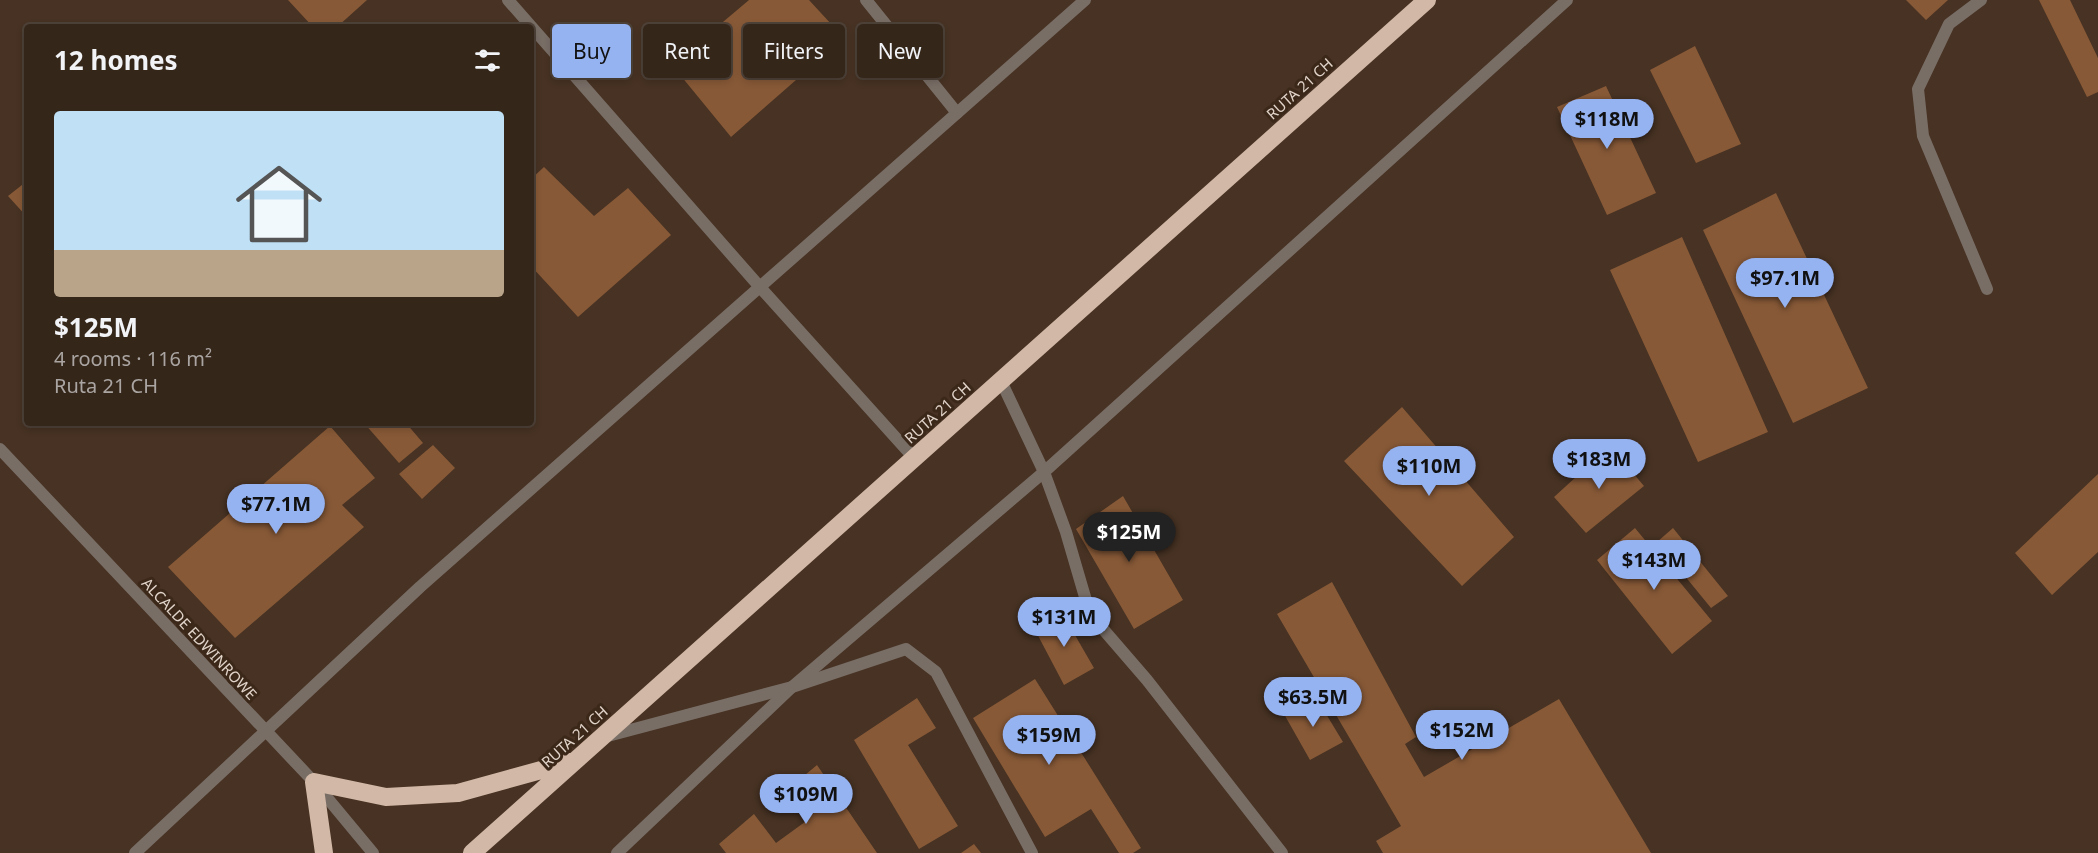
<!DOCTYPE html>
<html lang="en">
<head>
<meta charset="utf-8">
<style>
	:root { --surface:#35261a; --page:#3d2e23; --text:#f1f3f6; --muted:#aaa5a2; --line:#4f4339; --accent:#95b2f1 }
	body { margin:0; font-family:"Noto Sans",sans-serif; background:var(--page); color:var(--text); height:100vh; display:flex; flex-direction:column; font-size:22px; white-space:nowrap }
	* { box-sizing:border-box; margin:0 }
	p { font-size:20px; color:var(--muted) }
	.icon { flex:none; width:33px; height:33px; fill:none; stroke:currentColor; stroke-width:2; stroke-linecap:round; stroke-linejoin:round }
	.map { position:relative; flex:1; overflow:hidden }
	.panel { position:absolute; left:24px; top:24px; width:510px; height:402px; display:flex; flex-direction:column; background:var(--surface); border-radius:6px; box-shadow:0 3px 9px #0003,0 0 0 2px var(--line) }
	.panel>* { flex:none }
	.top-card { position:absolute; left:552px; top:24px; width:570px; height:54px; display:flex; gap:12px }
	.price { position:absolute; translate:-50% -51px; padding:0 14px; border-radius:21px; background:var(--accent); color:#111; font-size:20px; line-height:39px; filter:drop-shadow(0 2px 3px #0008) }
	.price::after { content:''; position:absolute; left:50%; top:36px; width:18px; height:14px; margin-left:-9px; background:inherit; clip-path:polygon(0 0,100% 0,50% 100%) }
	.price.on { background:#222; color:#fff }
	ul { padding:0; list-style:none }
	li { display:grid; align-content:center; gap:12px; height:318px; padding:0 30px }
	li span { display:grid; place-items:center; height:186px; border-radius:6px; color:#555 }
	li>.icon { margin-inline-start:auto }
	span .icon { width:108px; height:108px; fill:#fffc; stroke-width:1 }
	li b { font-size:26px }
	h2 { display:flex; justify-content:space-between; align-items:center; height:72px; padding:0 30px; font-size:26px }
	.pill { padding:0 21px; border-radius:6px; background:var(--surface); box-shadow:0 3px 9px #0003,0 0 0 2px var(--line); font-size:21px; line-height:54px }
	.pill.on { background:var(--accent); color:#111 }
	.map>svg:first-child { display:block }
	.building { fill:#875937 }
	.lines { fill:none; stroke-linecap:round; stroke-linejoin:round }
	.lane { stroke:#796e66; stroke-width:12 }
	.street { stroke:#796e66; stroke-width:12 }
	.highway { stroke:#d2b8a6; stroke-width:18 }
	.labels { text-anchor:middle; stroke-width:6; stroke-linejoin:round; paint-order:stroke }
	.street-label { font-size:15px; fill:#e1d4ca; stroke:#3c2819 }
</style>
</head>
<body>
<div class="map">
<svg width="2098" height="853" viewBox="0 0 2098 853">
	<rect width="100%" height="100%" fill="#473223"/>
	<path class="building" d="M288,0h79l-30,27h-24z
		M749,0h60l35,38 -113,99 -59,-72z
		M1906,0h42l-22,20z
		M2039,0h31l28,58v34l-11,5z
		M1695,46l46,98 -45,19 -46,-93z
		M1606,86l50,107 -49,22 -50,-108z
		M544,167l50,49 34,-28 43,47 -93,82 -47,-51v-87z
		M27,181v36l-19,-21z
		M1776,193l92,195 -75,35 -90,-193z
		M1682,237l86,195 -70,30 -88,-192z
		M1402,407l112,130 -52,49 -118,-125z
		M364,423h42l17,20 -24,20z
		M330,426l45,52 -33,27 22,22 -129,111 -67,-71z
		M433,445l22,23 -33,31 -23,-25z
		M1610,446l34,40 -58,47 -32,-36z
		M2098,474v78l-46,43 -37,-42z
		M1123,496l60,104 -49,29 -58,-100z
		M1635,528l77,93 -40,33 -75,-94z
		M1673,528l55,68 -17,12 -54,-66z
		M1332,582l84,155 -11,7 19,33 135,-78 92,154h-268l-7,-12 25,-15 -124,-212z
		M1061,611l33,57 -30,17 -30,-57z
		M1035,679l106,169 -8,5h-14l-28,-44 -46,28 -72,-119z
		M1314,694l29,48 -33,18 -26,-46z
		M917,698l19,30 -28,17 50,81 -39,23 -65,-109z
		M817,765l60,88h-151l-7,-9 35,-30 22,29 33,-24 -22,-29z
		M974,844l7,9h-20z"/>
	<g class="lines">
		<path class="lane" d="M508,0l251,286
			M866,0l91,113
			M1981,0l-32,24 -31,65 5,47 64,153
			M1001,381l43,91 22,60 24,82 57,66 135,173
			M604,737l188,-50 114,-38 30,23 96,181"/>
		<path class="street" d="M759,286l155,172
			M0,449l314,333 59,71
			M135,853l285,-266 665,-587
			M617,853l175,-166 252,-215 523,-472"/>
		<path class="highway" d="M324,853l-10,-71 72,15 72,-4 112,-31
			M472,853l955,-853"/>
	</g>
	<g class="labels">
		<g class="street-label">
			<text transform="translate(1300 89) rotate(-42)" y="5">RUTA 21 CH</text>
			<text transform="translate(938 413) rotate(-42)" y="5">RUTA 21 CH</text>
			<text transform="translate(199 639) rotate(47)" y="5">ALCALDE EDWINROWE</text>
			<text transform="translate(575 737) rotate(-42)" y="5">RUTA 21 CH</text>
		</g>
	</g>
</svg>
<b class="price" style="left:1607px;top:150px">$118M</b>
<b class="price" style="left:1785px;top:309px">$97.1M</b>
<b class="price" style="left:1599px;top:490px">$183M</b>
<b class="price" style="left:1429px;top:497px">$110M</b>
<b class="price" style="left:276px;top:535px">$77.1M</b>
<b class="price on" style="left:1129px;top:563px">$125M</b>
<b class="price" style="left:1654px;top:591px">$143M</b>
<b class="price" style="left:1064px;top:648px">$131M</b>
<b class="price" style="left:1313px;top:728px">$63.5M</b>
<b class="price" style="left:1462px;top:761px">$152M</b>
<b class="price" style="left:1049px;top:766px">$159M</b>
<b class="price" style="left:806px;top:825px">$109M</b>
<div class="top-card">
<a class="pill on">Buy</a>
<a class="pill">Rent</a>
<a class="pill">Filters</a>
<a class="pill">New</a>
</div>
<section class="panel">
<h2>12 homes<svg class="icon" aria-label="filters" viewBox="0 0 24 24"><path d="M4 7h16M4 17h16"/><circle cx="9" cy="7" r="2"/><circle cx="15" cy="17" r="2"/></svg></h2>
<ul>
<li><span style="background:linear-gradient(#bfe0f5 75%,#b9a48a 0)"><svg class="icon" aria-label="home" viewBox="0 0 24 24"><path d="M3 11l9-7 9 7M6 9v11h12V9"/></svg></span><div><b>$125M</b><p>4 rooms · 116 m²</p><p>Ruta 21 CH</p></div></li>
</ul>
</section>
</div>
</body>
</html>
